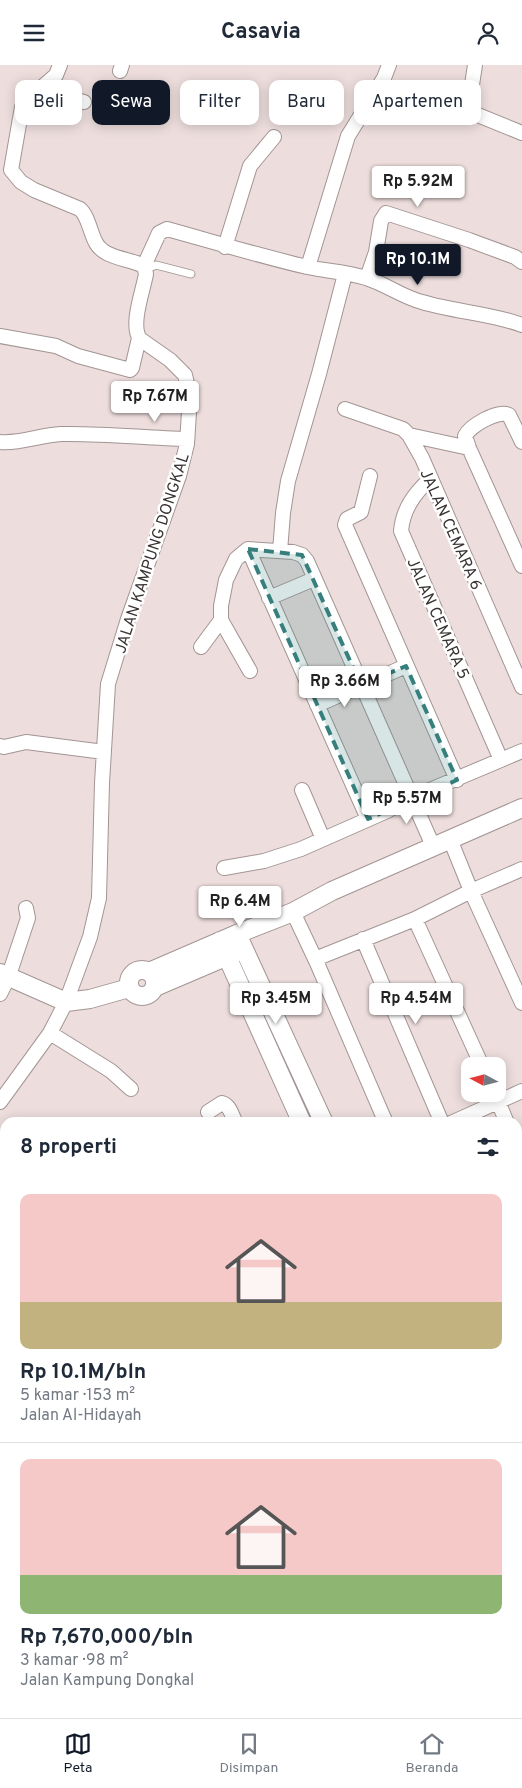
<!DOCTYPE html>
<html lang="id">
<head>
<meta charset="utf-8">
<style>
	:root { --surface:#fff; --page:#f2f2f3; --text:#1f2937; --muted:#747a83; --line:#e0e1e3; --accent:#111827 }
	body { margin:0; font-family:Overpass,sans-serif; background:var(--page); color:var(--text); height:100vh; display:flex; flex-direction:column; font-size:19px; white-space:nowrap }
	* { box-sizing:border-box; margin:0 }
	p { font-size:16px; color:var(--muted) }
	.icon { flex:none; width:28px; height:28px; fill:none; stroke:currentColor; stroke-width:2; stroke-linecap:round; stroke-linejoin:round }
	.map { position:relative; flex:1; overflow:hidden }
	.drawer { position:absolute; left:0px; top:1052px; width:522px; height:601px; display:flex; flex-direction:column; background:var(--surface); border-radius:15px 15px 0 0; box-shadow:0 2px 12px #0003 }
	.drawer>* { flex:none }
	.guide { position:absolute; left:15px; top:15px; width:492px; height:45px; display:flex; gap:10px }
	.needle { width:32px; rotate:277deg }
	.controls { position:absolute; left:461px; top:992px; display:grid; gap:10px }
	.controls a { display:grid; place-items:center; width:45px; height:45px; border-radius:10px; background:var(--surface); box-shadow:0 2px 12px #0003; font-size:25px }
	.price { position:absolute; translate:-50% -42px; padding:0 11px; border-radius:5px; background:#fff; color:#222; font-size:16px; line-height:32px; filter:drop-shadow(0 1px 2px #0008) }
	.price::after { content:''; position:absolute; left:50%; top:30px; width:15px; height:11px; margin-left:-8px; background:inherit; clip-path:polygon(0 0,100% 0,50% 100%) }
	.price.current { background:var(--accent); color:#fff }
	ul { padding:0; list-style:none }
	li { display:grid; align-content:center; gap:10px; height:265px; padding:0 20px }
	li+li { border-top:1px solid var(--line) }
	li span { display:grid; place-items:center; height:155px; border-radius:10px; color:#555 }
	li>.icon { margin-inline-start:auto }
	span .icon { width:90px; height:90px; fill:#fffc; stroke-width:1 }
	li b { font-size:21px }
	h2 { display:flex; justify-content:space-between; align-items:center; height:60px; padding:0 20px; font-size:21px }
	.pill { padding:0 18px; border-radius:10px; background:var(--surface); box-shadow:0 2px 12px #0003; font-size:18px; line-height:45px }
	.pill.current { background:var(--accent); color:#fff }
	header { display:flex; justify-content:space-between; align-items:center; height:65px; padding:0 20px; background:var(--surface); font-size:22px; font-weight:700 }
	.tabs { display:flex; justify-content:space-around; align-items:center; height:70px; border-top:1px solid var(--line); background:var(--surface); font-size:14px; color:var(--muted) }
	.tabs a { display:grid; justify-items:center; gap:2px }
	.tabs .current { color:var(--accent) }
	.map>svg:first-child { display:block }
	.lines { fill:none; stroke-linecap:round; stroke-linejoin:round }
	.service-casing { stroke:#a39594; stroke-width:9 }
	.minor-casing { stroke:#a39594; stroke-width:16 }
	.tertiary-casing { stroke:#a39594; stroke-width:20 }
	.service { stroke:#fff; stroke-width:7 }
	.minor { stroke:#fff; stroke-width:14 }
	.tertiary { stroke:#fff; stroke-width:18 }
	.shaded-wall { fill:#8a827d }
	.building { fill:#c5b9b2; stroke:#8a827d }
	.marked { fill:#377f7d; fill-opacity:0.2; stroke:#377f7d; stroke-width:4; stroke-dasharray:10 6; stroke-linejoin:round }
	.labels { text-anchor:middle; stroke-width:5; stroke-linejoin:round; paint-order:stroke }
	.street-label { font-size:16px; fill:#393333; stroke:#fff }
</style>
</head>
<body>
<header><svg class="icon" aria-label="menu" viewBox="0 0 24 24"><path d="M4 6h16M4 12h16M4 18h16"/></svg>Casavia<svg class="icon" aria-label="person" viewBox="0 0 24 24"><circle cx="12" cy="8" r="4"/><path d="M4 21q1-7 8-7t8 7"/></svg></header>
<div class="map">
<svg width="522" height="1653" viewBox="0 0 522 1653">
	<rect width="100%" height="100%" fill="#eddedd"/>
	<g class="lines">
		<g class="service-casing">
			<path id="service" d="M145,205l11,-5 35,9"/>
		</g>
		<g class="minor-casing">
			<path id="minor" d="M475,0l-7,46 54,22
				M120,6l2,-6
				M38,25l46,12
				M11,105l11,-63 3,-5 31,-27 4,-10
				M225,182l25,-81 24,-29
				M144,201l15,-33 8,-4c47,13 93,27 140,38 19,4 41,5 59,11 20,6 36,19 56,24 33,10 68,11 100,23
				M308,202l40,-131 36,-58 5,-13
				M367,213l9,-26 5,-31 5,-8 83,27 46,17 7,5
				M0,271l56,10 22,10 52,14 2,-2 7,-30
				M345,344l58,20 6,6 13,23 100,229
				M409,370l60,13
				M0,377c20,2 40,-7 61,-8 42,-1 84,4 126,5
				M522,377l-13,-27c-11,-6 -39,11 -44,21l4,12 53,118
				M370,411l-9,36 -14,7 -2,6 112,255
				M430,414c-16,15 -27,30 -29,52l100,229
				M248,484l45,3 9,3 5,6 126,285
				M248,484l120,270
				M280,486l3,-38 5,-32 31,-107 26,-100
				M269,533l45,-19
				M221,555l29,51
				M201,582l20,-27v-14l5,-26 10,-21 12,-10
				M317,640l89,-39
				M0,681l4,1 22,-5 78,10
				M302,725l21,49
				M450,774l21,52 51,112
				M224,803l40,-7 37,-12 86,-38 24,-13 111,-47
				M293,847l24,51 69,160
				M415,854l67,147
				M363,874l79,184
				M315,894l100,-40 56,-28 51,-22
				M0,929l8,-16 20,-60 -2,-10
				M50,968l61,38 20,18
				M495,1029l12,29
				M0,1037l50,-69 16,-31 24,-65 9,-39 3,-115 6,-99 20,-65 51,-143 8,-32 3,-48 -5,-21 -15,-15 -30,-21c-10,-14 3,-48 6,-65l-2,-8c-15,-8 -41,-7 -49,-25 -5,-10 -7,-25 -15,-32l-46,-19 -13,-8 -10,-12
				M208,1047l14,-9c8,2 10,13 14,20
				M451,1058l71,-32
				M518,1081l4,10
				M518,1222l4,10
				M0,1240l5,4
				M518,1324l4,-2
				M0,1582l5,-12
				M0,1605l5,2
				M226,1649l8,4
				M348,1649l10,4
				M35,1653v-4
				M182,1653l1,-4"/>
		</g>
		<g class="tertiary-casing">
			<path id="tertiary" d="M237,869l87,189
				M220,876l82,182
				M129 918a13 13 0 1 1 26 0a13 13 0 1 1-26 0Z
				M149,907l88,-38 56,-22 39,-21 190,-83
				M0,908l66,29 24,-3 39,-11
				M155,922l82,-35
				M518,1512l4,10
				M503,1653l12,-4"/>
		</g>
		<use href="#service" class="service"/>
		<use href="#minor" class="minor"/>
		<use href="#tertiary" class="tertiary"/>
	</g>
	<path class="shaded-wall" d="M13,1649h8l-2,4h-8z"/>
	<path class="building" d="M5,1622v27h8l-2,4h-11v-21z"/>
	<path class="marked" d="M248,484l54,6 59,130 45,-19 51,114 -89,39z"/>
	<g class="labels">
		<g class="street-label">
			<text transform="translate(452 464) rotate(66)" y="6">JALAN CEMARA 6</text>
			<text transform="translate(151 488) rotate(-72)" y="6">JALAN KAMPUNG DONGKAL</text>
			<text transform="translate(439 553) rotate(66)" y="6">JALAN CEMARA 5</text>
		</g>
	</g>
</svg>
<div class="controls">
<a><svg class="needle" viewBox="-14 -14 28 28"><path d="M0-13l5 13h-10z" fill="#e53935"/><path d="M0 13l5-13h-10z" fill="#747a83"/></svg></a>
</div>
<b class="price" style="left:418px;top:143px">Rp 5.92M</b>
<b class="price current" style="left:418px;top:221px">Rp 10.1M</b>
<b class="price" style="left:155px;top:358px">Rp 7.67M</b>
<b class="price" style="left:345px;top:643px">Rp 3.66M</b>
<b class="price" style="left:407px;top:760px">Rp 5.57M</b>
<b class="price" style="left:240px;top:863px">Rp 6.4M</b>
<b class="price" style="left:276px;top:960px">Rp 3.45M</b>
<b class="price" style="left:416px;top:960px">Rp 4.54M</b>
<div class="guide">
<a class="pill">Beli</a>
<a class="pill current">Sewa</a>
<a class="pill">Filter</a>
<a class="pill">Baru</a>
<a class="pill">Apartemen</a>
</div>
<section class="drawer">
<h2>8 properti<svg class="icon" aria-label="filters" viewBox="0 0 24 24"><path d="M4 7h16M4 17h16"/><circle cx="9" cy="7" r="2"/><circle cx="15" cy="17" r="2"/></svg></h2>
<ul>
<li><span style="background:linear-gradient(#f6c9c9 70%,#c2b280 0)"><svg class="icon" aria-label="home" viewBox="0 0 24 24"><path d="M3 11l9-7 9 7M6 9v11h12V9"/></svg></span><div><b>Rp 10.1M/bln</b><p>5 kamar · 153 m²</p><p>Jalan Al-Hidayah</p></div></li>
<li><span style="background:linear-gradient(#f6c9c9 75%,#8fb573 0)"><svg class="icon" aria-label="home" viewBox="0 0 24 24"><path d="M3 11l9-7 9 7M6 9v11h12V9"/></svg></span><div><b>Rp 7,670,000/bln</b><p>3 kamar · 98 m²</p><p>Jalan Kampung Dongkal</p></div></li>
</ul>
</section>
</div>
<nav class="tabs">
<a class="current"><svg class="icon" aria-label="map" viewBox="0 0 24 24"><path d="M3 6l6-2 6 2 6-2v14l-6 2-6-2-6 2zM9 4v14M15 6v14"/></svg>Peta</a>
<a><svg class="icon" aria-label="saved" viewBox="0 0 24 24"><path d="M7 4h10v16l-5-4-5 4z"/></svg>Disimpan</a>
<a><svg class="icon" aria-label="home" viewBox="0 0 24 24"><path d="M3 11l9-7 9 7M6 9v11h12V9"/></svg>Beranda</a>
</nav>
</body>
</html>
